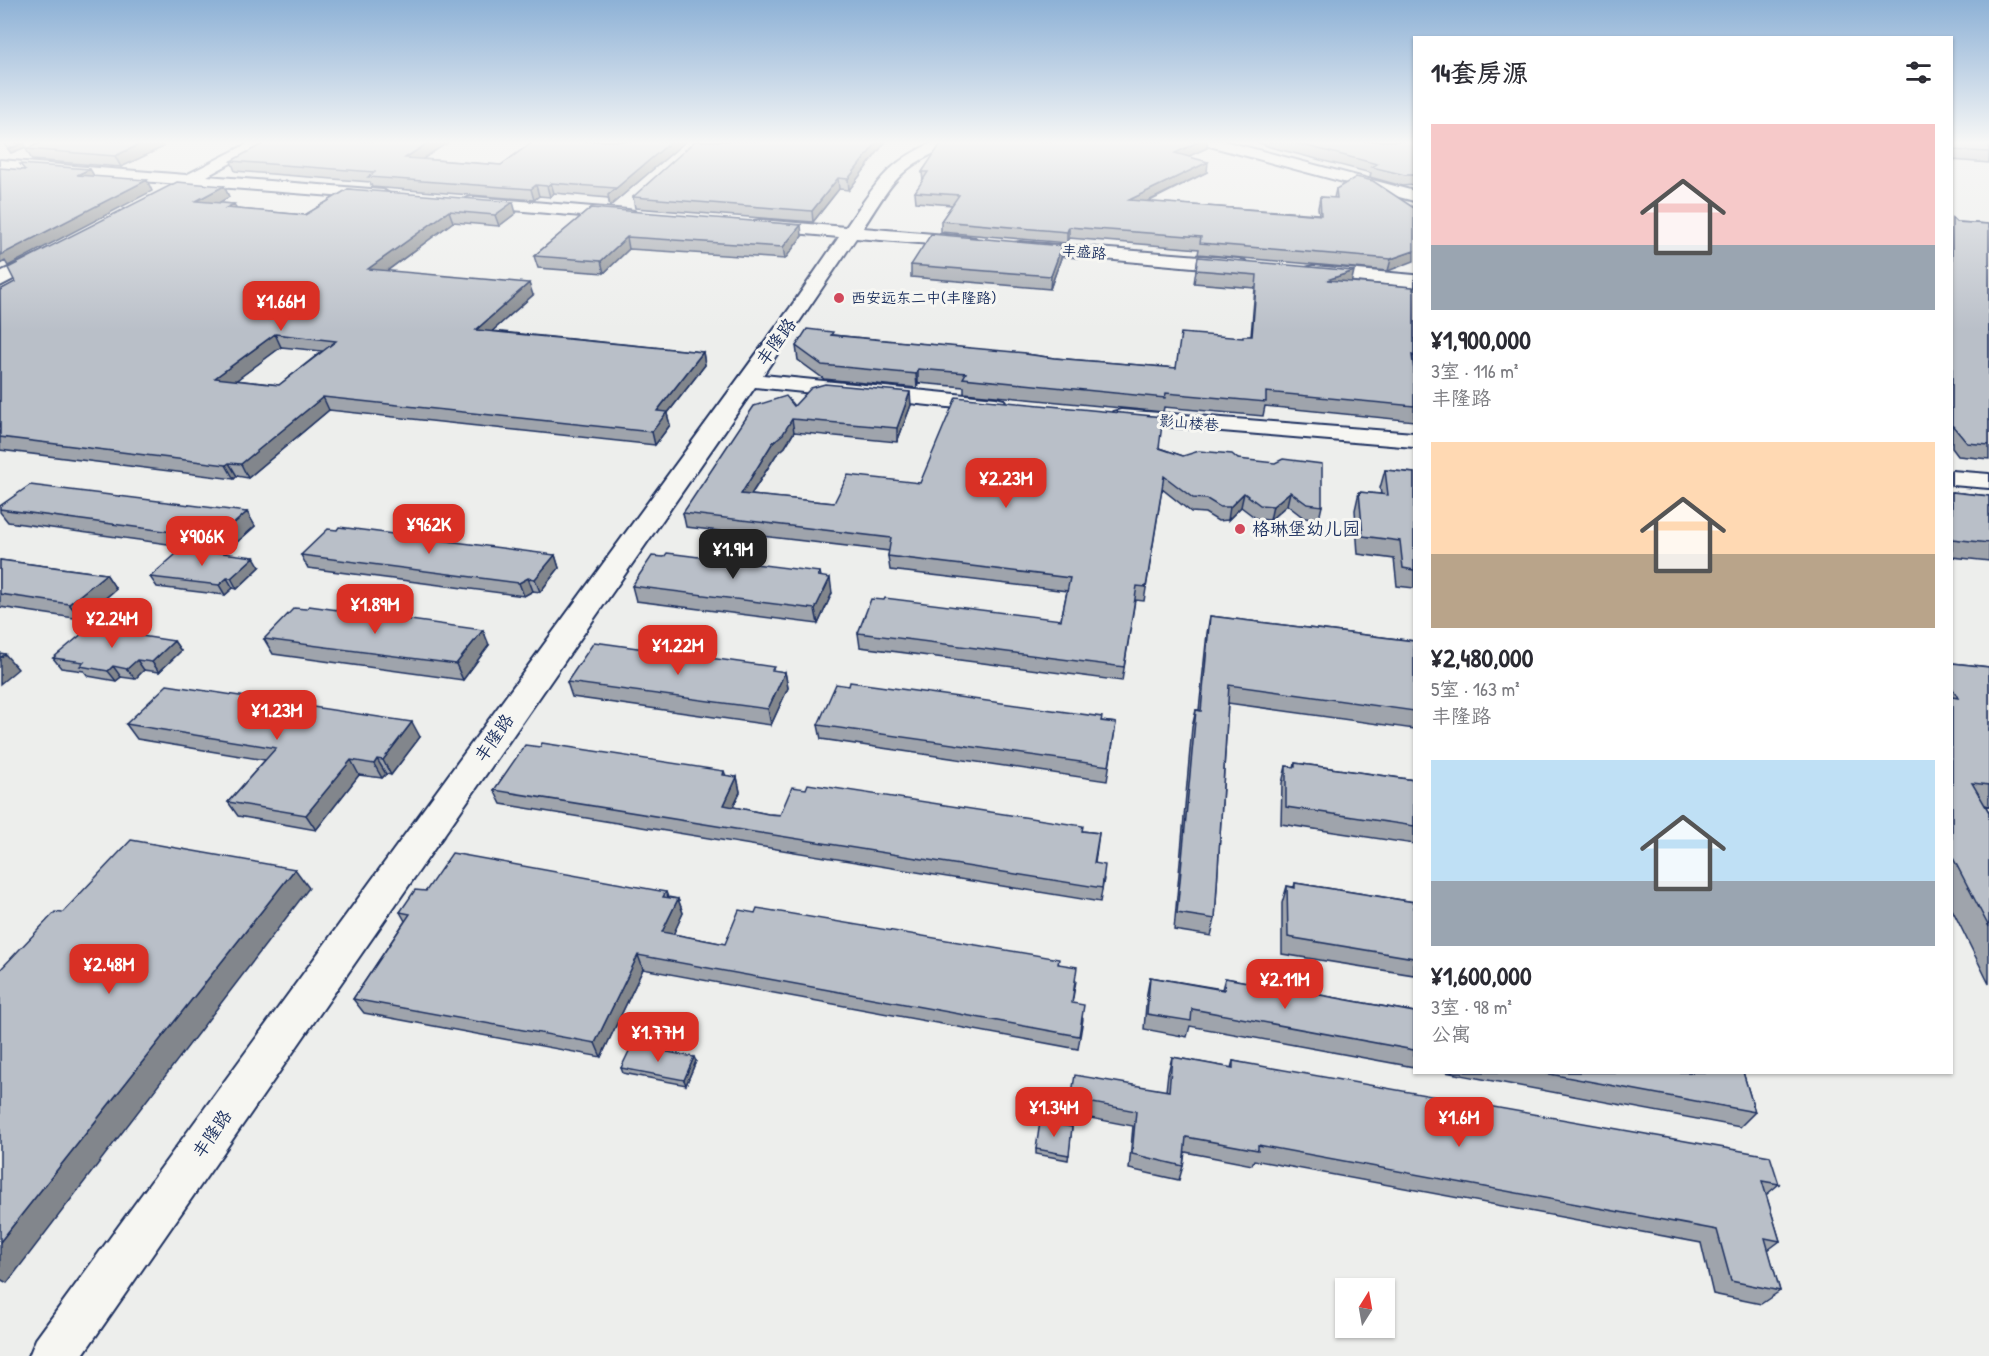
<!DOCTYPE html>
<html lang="zh">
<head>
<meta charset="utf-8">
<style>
	:root { --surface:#fff; --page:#f2f2f3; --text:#2b2b33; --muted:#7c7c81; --accent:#d93025 }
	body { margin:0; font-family:"Patrick Hand","LXGW WenKai TC",sans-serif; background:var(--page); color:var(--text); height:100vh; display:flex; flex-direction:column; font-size:22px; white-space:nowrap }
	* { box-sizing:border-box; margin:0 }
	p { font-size:20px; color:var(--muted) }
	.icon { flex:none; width:33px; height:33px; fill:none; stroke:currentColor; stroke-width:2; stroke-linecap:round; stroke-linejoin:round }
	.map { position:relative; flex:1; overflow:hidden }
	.sheet { position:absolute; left:1413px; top:36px; width:540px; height:1038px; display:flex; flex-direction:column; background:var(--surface); border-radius:0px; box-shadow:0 2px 4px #0004 }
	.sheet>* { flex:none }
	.needle { width:39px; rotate:11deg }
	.fabs { position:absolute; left:1335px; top:1278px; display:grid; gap:12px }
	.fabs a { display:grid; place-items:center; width:60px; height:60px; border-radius:0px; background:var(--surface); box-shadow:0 2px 4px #0004; font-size:30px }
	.price { position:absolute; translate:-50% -51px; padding:0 14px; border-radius:12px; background:var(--accent); color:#fff; font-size:20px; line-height:39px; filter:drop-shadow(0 2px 3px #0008) }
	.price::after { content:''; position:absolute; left:50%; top:36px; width:18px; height:14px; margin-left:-9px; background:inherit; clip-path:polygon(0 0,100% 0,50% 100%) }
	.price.active { background:#222; color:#fff }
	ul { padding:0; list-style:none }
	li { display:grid; align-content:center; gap:12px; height:318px; padding:0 18px }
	li span { display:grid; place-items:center; height:186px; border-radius:0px; color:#555 }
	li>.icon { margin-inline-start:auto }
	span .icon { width:108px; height:108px; fill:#fffc; stroke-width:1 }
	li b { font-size:26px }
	h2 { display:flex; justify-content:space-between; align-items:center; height:72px; padding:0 18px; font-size:26px }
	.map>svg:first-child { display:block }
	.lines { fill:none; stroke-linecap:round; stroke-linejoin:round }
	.minor-casing { stroke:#1b2f5e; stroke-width:4 }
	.minor { fill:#f6f6f2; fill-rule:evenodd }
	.wall { fill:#9fa4ac; stroke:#1b2f5e; stroke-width:1.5; fill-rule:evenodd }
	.shaded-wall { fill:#82868c; stroke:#1b2f5e; stroke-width:1.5 }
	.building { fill:#b9bfc8; stroke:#1b2f5e; stroke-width:1.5; fill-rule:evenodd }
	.poi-dot { fill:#d1495b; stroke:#f6f6f2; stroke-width:2 }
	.labels { text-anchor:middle; stroke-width:6; stroke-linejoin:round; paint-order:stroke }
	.far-street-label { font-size:15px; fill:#1b2f5e; stroke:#f6f6f2 }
	.far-poi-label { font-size:15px; fill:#1b2f5e; stroke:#f6f6f2; text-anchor:start }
	.street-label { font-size:18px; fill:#1b2f5e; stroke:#f6f6f2 }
	.poi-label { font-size:18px; fill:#1b2f5e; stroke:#f6f6f2; text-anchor:start }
</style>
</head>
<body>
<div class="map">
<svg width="1989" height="1356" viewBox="0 0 1989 1356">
	<rect width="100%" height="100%" fill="#edeeec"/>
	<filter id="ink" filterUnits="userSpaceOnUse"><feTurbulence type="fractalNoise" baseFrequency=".0167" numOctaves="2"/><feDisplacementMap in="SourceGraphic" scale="12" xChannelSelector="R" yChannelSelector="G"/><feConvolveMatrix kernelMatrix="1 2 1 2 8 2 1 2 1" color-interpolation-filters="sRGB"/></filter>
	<g filter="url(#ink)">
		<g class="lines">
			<g class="minor-casing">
				<path id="minor" d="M253,141h19l-65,35 176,14 8,5 -8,5 -383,-30v-10l186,15z
					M937,141h21l-2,3c-56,21 -62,36 -93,84l106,9 6,1 3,4 -3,4 -6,1 -113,-9 -93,137 233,23 8,2 3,5 -3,5 -8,2 -241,-25 -673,969h-53l7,-17 754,-1031 49,-71 -79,-7 -6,-1 -3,-4 3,-4 6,-1 86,7c30,-43 41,-66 91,-86z
					M1200,141h24l190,50v10l-212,-57z
					M473,197l155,13 6,1 3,4 -3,4 -6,1 -161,-14 -2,-4 2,-4z
					M1020,242l218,17 7,2 2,4 -2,4 -7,2 -224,-20 -3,-4 3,-4z
					M48,249l6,1 3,4 -3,4 -54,28v-14z
					M1313,266l101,9v12l-108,-11 -2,-4 2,-4z
					M1121,410l293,23v14l-301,-25 -3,-5 3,-5z
					M1952,471l37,3v14l-37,-3z"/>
			</g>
			<use href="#minor" class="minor"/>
		</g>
		<path class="wall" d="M534,141h152l-76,65 -2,-8 -54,-5 -4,4 -11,-1 -5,4 -162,-13 -2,-5 -135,-11 -4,-10 217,-19 -25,17 78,6z
			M886,141l-37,49 -10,-1 -26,33 -178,-14 -2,-11z
			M944,141h263v7l-19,8 19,16 -59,30 171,12 -1,-6 2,-11 14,1 2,-9 78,19 -26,63 -190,-17 1,-5 -130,-11 -2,5 -126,-11v-11l11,-16 -36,-3 -1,-10 8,-11 -1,-9z
			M1254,141h160v44l-12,1 -32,-9 1,-4 -101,-26z
			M1952,141h37v22l-37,-3z
			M163,147l-42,20 -89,-7 -6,-11z
			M224,186l5,11 -10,6 15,1 2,5 69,6 43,-26 168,24 -17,13 -46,-4 -66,49 146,24 -41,36 211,21 2,13 -38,49 3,11 -15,20 -326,-35 -81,68 -11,-2 -3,3 -234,-29v-160zM281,347l41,4 -43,34 -43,-5z
			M591,208l211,28 -17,23 -156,-10 -25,24 -66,-5 -4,-12z
			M1952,218l4,4 33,2v235l-31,-3 -6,-8z
			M1062,246l-1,12 -11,31 -139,-12v-12z
			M1198,257l153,25 63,8v131l-149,-15 -2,10 -99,-9 -1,5 -199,-19v-6l-46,-4 -1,5 -93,-9 -26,-19 -2,-14 37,-11 193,19 28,4 122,10 67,-30 8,-2 4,-48 -61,-5z
			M911,405l-14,37 -103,-10 -9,15 -9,8 -25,40 83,8 86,-20 239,-35 24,8 55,3 84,47 -3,13 -15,-1 -17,-13 -17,15 -13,-1 -16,-12 -13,13 -10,1 -13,-8 -14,-1 -29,-23 -18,112 -9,-1 -13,81 -262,-34 -2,-14 203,-13 6,-29 -177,-21 -2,-14 1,-5 -203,-24 -3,-14 111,-107z
			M1385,470l29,3v115l-17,-2 -3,-27 -36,-5 -3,-44 4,-18 22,2 -1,-6z
			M1952,492l37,4v65l-37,-4z
			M0,506l247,6 8,14 -29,26 -218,-30 -8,-10z
			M301,555h254l4,13 -19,24 -7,-1 -9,5 -216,-28z
			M0,560l106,14 10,15 -35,30 -81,-12z
			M260,567l-23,22 -4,-1 -8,7 -68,-8 -7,-10z
			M820,572l1,5 11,16 -14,31 -182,-23 -4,-15z
			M1210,616l204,25v88l-186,-26 -13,216 -4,17 -37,-6 18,-203 4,-17h3l8,-77z
			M264,639l225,6 -26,35 -190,-26z
			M174,641l7,10 -22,21 -15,-2 -9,9 -14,-2 -5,4 -28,-5 -4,-5 -23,-3 -8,-10z
			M1952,663l37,4v139l-4,-1 4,7v172l-37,-75z
			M775,671l10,1 3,16 -17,37 -199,-28 -5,-15z
			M1101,721l15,2 -9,58 -286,-42 -3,-14z
			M126,724l294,13 -29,38 -5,-1 -4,4 -23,-3 -43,55 -78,-14 -10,-14 37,-42 -128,-21z
			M1295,763l119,17v64l-133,-20 1,-41 4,-17 8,1z
			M724,771l2,5 11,1 3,15 -7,15 35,7 314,17 17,2 -4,30 9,16 -4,23 -599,-98 -7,-14z
			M1295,883l119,19v73l-132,-21v-51l5,-17 7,1z
			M426,891l240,1 2,5 10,2 5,14 -10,21 52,10 334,20 17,17 -4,22 11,16 -5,30 -435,-80 -42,88 -237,-44 -11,-14 52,-78 -5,-9z
			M1150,977l72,12 3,-11 189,34v55l-224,-41 -3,11 -43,-8 3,-36z
			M1172,1057l59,11 2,-7 546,123 -13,11 14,46 -12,9 12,41 -19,13 -48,-10 -12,-51 -447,-83 -2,5 -67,-13 -2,14 -4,14 -50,-11 4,-43 -64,-12 2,-15 95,-8 2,-18z
			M696,1061l-10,24 -63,-12 -2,-5z
			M1445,1072h298l12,40 -15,15z
			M1072,1127l-4,33 -32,-6v-5z"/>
		<path class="shaded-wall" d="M147,141h14l2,6 -42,20 -6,-11z
			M431,141h17v1l-39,26 -4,-10z
			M672,141h14l-76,65 -2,-11z
			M878,141h8l-37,49 -1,-11z
			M928,141h15l-14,2z
			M1200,141h7v7l-33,15 1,-10z
			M24,143l2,4 -15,6 -3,-4z
			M1208,162l-1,10 -79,39 1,-11z
			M90,169l6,10 -19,-4z
			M838,178l1,11 -26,33 -1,-11z
			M147,180l5,11 -144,75 -3,-5 -5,3v-11z
			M551,183l3,10 -4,4 -3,-11z
			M536,185l3,11 -5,4 -3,-11z
			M224,186l5,11 -27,15 -6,-11z
			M513,202l3,11 -17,13 -4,-11z
			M234,204l5,11 -13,-7z
			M449,211l4,11 -80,59 -5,-12z
			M801,225l1,11 -17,23 -2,-12z
			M1069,227v11l-2,5v-11z
			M627,237l2,12 -25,24 -3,-12z
			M1062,246l-1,12 -11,31 1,-13z
			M1414,251v10l-26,10 3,-12z
			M1354,271l-3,13 -24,-4z
			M529,283l4,12 -53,47 -4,-12z
			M275,334l6,13 -59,44 -7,-13z
			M703,352l2,13 -38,49 3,11 -15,20 -3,-13 5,-21z
			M918,369v14l-1,5 -1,-14z
			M910,392l1,13 -14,37v-14z
			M323,397l6,13 -81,68 -7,-14z
			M792,419l2,13 -9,15 -9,8 -33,52 -2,-13 32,-52z
			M229,463l8,13 -3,3 -8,-14z
			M1290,492l-3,13 -17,15 3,-14z
			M1244,493l-3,14 -13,13 2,-13z
			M247,512l8,14 -29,26 -9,-14z
			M555,555l4,13 -19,24 -5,-13z
			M254,557l6,10 -23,22 -6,-11z
			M106,574l10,15 -35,30 -12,-15z
			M227,578l6,10 -8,7 -6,-10z
			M528,578l5,13 -9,5 -5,-13z
			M830,578l2,15 -14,31 -3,-15z
			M483,630l6,15 -26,35 -7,-16z
			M174,641l7,10 -22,21 -7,-10z
			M5,654l13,15 -18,15v-26z
			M137,660l7,10 -9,9 -8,-10z
			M113,666l8,11 -5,4 -8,-10z
			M785,672l3,16 -17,37 -3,-16z
			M412,722l8,15 -29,38 -8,-15z
			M377,759l9,15 -4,4 -8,-14z
			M351,760l8,15 -43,55 -10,-15z
			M737,777l3,15 -13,27 -3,-14z
			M295,869l14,19 -302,395 -7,-4v-37z
			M678,899l5,14 -15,33 -6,-14z
			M638,955l5,14 -42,88 -6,-14z
			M694,1057l2,4 -10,24 -2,-5z"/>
		<path class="building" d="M45,141h102l-32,15 -89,-7z
			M268,141h163l-26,17 96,7 33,-24h138l-64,54 8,-7 -65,-5 -4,3 -11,-1 -5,4 -163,-12 7,-5 -144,-11z
			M695,141h183l-30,38 -10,-1 -26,33 -179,-14z
			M944,141h256l-25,12 33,9 -79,38 192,15 -1,-18 17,1 -1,-9 20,-12 17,4 41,27v43l-23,8 -191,-16 1,-6 -132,-10 -2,5 -126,-11 18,-26 -44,-3 13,-20h-6l20,-30z
			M1288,141h126v34h-9l-33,-8 5,-3z
			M1952,141h37v11l-37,-2z
			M3,142l21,1 -16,6z
			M20,164l70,5 -13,6 70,5 -146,75 -1,-87 25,2z
			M177,182l47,4 -28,15 38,3 -8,4 79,7 43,-26 165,13 -18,13 -46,-4 -81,58 161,14 -53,47 227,22 -46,59 10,1 -15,20 -329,-35 -82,67 -12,-1 -3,2 -226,-28v-147l15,-8 -7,-14zM275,334l61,7 -57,44 -64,-7z
			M591,208l210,17 -18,22 -156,-10 -26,24 -67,-5z
			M1952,218l4,4 33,2v221l-22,-2 -15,-18z
			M931,234l131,12 -11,30 -140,-11z
			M1198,257l156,14 -27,9 86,7v3h1v66l-2,-1 2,16v35l-148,-14v10l-100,-9 -1,5 -202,-20 3,-5 -48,-4 -2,5 -94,-9 -26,-19 11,-17 26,3 -2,3 195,18v1l28,4 122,10 5,-35 62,5v-2h9l5,-61 -61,-5z
			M825,384l85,8 -13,36 -105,-9 -9,15 -10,8 -32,52 93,9 14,-28 72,8 36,-86 207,20 -4,31 24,8 16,-5 33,3 6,5 37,4 8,-4 39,5v42l-15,-2 -17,-12 -17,14 -13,-1 -16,-12 -14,14h-10l-13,-8 -14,-1 -29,-22 -18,111 -9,-1 -13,81 -266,-34 13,-34 13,1 1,-2 176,22 9,-42 -182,-22 3,-18 -208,-25 71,-107 32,-10 8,10 17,-18z
			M1385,470l29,3v97l-11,-2 -3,-27 -37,-5 -4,-44 29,3z
			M30,485l217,27 -30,26 -217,-29v-3z
			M1952,492l37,4v47l-37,-4z
			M339,527l216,28 -20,24 -7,-1 -9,5 -218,-28 27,-26 9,1z
			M183,548l71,9 -23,21h-4l-8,7 -69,-8z
			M667,553l153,19 -2,4 12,2 -15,31 -183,-23 20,-30 12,1z
			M0,560l106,14 -37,30 -69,-10z
			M309,606l174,24 -27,34 -192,-25 30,-31 12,1z
			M1210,616l204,25v70l-185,-26 -14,234 -38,-6 19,-203 5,1z
			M89,628l85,13 -22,21 -15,-2 -10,9 -14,-3 -5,5 -28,-5 4,-4 -31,-4z
			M594,642l180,25 -2,3 13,2 -17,37 -201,-27z
			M0,653l5,1 -5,4z
			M1952,663l37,4v118l-17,-2 17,29v115l-37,-71v-159l6,1 -6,-11z
			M850,682l252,35 -1,4 15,2 -7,43 -291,-41 18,-41 13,2z
			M167,685l245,37 -29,38 -6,-1 -3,5 -23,-4 -45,55 -78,-13 48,-54 -150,-24z
			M542,743l182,28 -1,4 14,2 -13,28 44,9 12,1 12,-28 14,2 2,-5 275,42 -1,5 17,2 -5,30 11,2 -3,23 -608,-98 31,-45 15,2z
			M1295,763l119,17v46l-128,-19v-41l9,1z
			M131,840l164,29 -295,373v-272l55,-58 7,1z
			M452,853l214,39 -3,5 15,2 -16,33 63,12 14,-34 16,3 2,-5 302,51 -1,5 19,3 -5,36 12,2 -5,31 -441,-81 -43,88 -242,-44 57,-85 -10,-2 15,-22 11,1z
			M1295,883l119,19v56l-126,-21 -1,-51 8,2z
			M1150,977l74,13 1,-12 189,34v38l-222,-41 -1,12 -44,-7z
			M632,1045l62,12 -10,23 -63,-12z
			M1172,1057l61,11v-7l537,95 9,28 -17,-3 18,60 -15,-3 15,53 -49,-10 -14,-51 -459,-85v5l-72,-13 -3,29 -51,-12 4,-43 -65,-12 4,-24 94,16z
			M1539,1072h204l12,40z
			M1040,1122l32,5 -3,28 -33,-6z"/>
	</g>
	<linearGradient id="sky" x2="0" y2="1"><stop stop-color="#8db1d6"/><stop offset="0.43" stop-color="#f7f7f6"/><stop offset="1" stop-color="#f7f7f6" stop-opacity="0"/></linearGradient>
	<rect width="1989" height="331" fill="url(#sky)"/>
	<g class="poi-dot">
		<circle cx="839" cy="298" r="6"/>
		<circle cx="1240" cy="529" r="6"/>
	</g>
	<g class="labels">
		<g class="far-street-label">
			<text transform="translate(1084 252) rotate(5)" y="5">丰盛路</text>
			<text transform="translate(1189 423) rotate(5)" y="5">影山楼巷</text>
		</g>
		<g class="far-poi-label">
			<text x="851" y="303">西安远东二中(丰隆路)</text>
		</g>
		<g class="street-label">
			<text transform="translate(776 342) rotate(-54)" y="6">丰隆路</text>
			<text transform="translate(494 738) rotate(-55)" y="6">丰隆路</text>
			<text transform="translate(212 1134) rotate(-55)" y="6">丰隆路</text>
		</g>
		<g class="poi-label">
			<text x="1252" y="535">格琳堡幼儿园</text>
		</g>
	</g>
</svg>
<div class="fabs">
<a><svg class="needle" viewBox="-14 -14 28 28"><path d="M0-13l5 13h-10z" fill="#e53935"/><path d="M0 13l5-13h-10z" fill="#7c7c81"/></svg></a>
</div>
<b class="price" style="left:281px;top:332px">¥1.66M</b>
<b class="price" style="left:1006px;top:509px">¥2.23M</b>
<b class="price" style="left:429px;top:555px">¥962K</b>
<b class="price" style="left:202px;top:567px">¥906K</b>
<b class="price active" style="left:733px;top:580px">¥1.9M</b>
<b class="price" style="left:375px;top:635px">¥1.89M</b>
<b class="price" style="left:112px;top:649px">¥2.24M</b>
<b class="price" style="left:678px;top:676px">¥1.22M</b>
<b class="price" style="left:277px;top:741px">¥1.23M</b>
<b class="price" style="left:109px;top:995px">¥2.48M</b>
<b class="price" style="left:1285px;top:1010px">¥2.11M</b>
<b class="price" style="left:658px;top:1063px">¥1.77M</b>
<b class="price" style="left:1054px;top:1138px">¥1.34M</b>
<b class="price" style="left:1459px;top:1148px">¥1.6M</b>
<section class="sheet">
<h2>14套房源<svg class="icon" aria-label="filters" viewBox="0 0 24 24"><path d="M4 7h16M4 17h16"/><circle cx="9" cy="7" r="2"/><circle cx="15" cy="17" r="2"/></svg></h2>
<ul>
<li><span style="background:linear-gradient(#f6c9c9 65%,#9aa5b1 0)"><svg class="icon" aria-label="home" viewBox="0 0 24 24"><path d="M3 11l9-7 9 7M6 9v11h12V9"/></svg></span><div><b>¥1,900,000</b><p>3室 · 116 m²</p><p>丰隆路</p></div></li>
<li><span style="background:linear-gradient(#ffd9b3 60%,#b9a48a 0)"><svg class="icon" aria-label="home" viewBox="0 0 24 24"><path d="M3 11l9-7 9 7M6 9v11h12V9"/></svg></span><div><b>¥2,480,000</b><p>5室 · 163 m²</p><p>丰隆路</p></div></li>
<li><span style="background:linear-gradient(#bfe0f5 65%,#9aa5b1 0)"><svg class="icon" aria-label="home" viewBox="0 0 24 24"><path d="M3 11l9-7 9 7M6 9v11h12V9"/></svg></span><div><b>¥1,600,000</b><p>3室 · 98 m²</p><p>公寓</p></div></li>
</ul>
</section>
</div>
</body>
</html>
